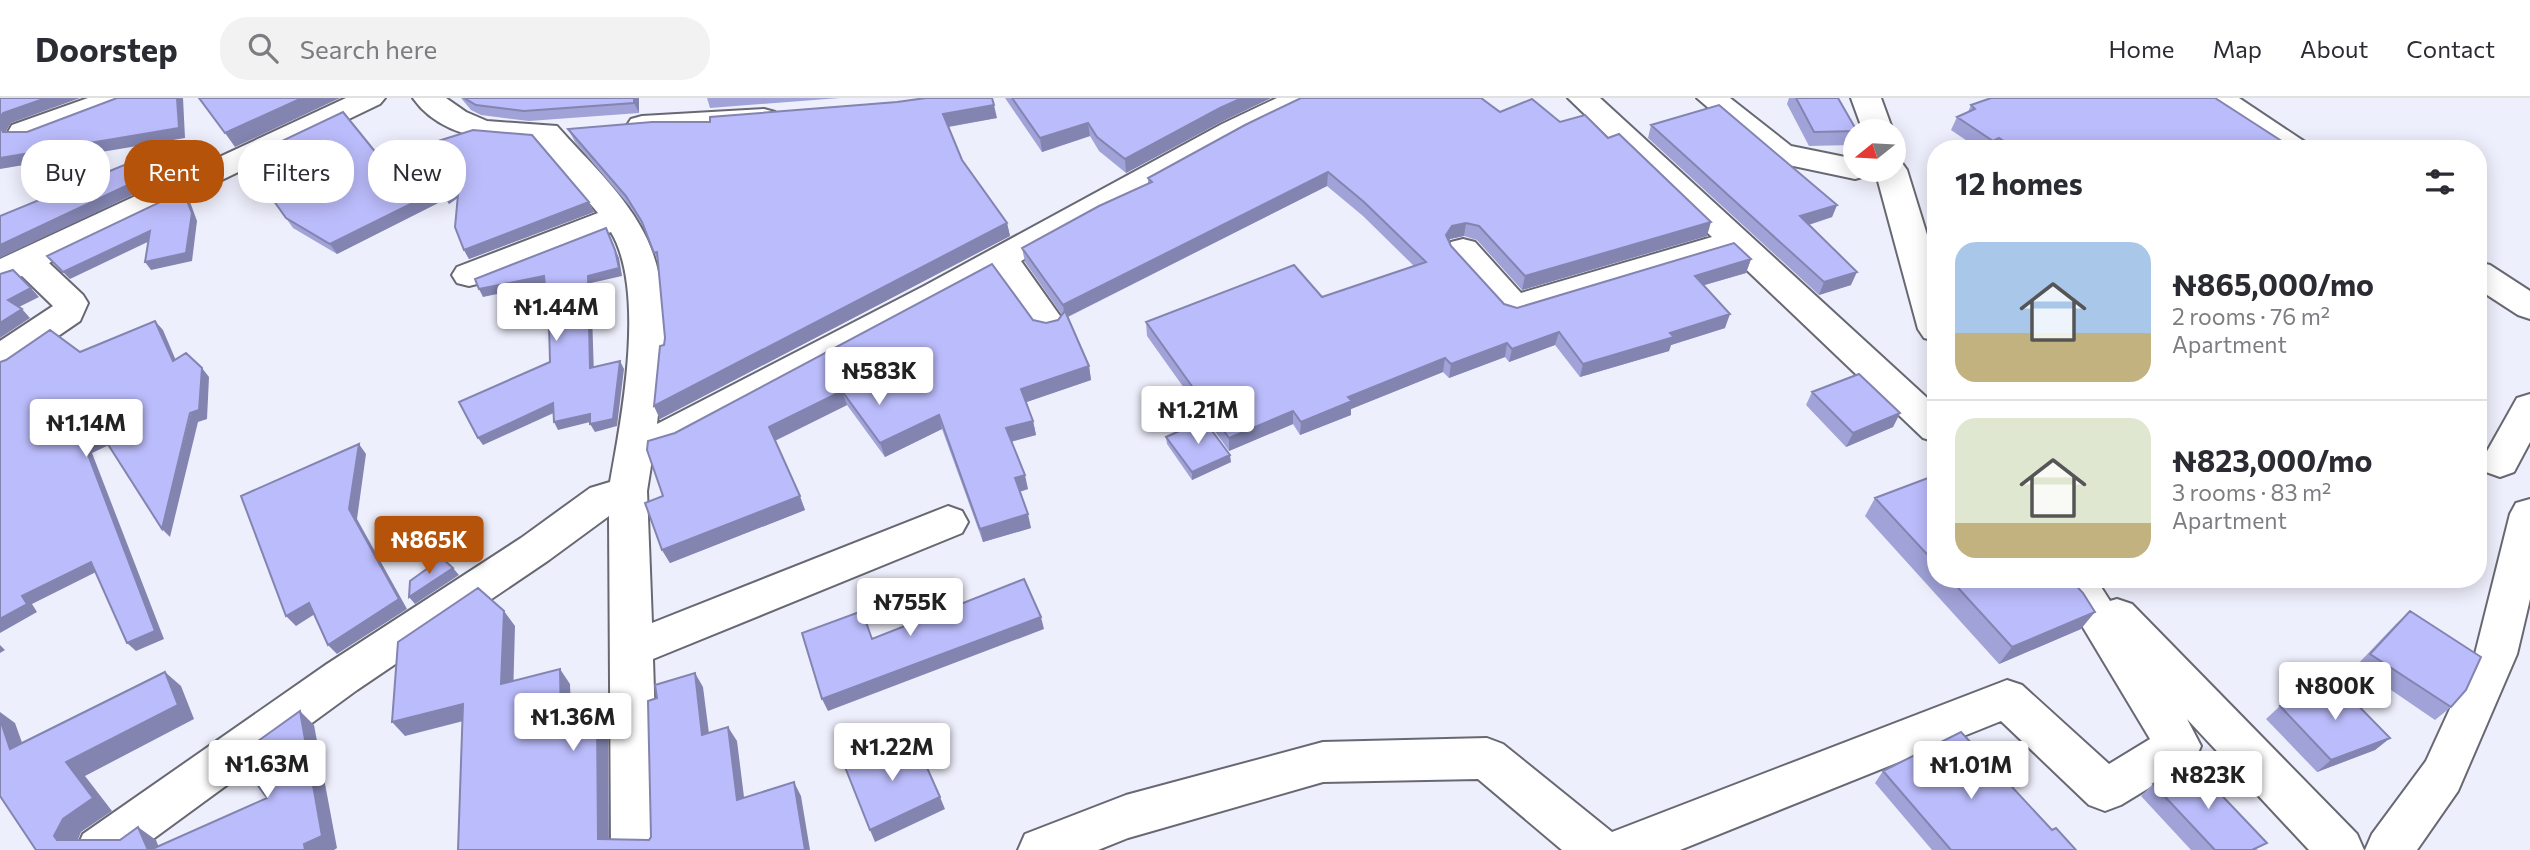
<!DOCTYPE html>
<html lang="en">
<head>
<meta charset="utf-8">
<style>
	:root { --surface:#fff; --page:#f2f2f3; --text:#2b2b33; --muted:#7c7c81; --line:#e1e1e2; --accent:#b45309 }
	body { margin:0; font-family:Commissioner,sans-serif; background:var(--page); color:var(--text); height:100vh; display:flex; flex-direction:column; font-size:26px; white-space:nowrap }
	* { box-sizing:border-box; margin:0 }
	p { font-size:23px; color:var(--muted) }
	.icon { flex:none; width:38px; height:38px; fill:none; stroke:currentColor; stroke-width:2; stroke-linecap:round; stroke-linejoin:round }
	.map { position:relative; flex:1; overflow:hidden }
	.details { position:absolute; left:1927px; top:42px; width:560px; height:448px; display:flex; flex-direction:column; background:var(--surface); border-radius:28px; box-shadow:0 4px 18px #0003 }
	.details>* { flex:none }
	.top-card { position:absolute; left:21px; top:42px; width:665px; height:63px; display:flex; gap:14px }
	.needle { width:46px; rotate:252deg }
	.controls { position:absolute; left:1843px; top:21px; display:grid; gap:14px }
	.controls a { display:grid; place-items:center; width:63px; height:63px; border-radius:50%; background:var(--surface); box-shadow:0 4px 18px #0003; font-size:35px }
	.price { position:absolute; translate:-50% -60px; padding:0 16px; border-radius:7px; background:#fff; color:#222; font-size:23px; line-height:46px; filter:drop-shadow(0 2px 4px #0008) }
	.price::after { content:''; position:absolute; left:50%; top:42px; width:21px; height:16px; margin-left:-10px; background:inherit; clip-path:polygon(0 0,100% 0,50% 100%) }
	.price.selected { background:var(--accent); color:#fff }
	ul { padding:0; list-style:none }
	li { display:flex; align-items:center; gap:21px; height:175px; padding:0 28px }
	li+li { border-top:2px solid var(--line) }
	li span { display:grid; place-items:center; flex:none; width:196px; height:140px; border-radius:21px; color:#555 }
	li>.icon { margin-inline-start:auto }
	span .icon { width:84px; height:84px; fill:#fffc; stroke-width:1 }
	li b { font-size:30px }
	h2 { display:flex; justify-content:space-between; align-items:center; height:84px; padding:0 28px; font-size:30px }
	.pill { padding:0 24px; border-radius:28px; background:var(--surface); box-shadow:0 4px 18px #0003; font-size:24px; line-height:63px }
	.pill.selected { background:var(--accent); color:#fff }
	header { display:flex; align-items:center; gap:42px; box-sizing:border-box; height:98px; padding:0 35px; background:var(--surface); border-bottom:2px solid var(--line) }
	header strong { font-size:33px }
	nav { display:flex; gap:38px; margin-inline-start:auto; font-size:24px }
	.search { width:490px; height:63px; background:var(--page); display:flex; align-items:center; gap:18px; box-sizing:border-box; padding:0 24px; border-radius:28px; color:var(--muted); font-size:26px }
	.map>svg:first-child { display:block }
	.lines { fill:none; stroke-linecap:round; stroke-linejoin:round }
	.minor-casing { stroke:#686873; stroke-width:4 }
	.minor { fill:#fff; fill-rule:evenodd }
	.wall { fill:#a1a2d8 }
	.shaded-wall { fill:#8384b0 }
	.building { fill:#bbbcfb; stroke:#8384b0; stroke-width:2 }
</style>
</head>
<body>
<header>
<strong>Doorstep</strong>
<div class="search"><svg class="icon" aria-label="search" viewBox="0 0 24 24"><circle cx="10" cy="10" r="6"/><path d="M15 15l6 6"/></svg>Search here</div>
<nav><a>Home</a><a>Map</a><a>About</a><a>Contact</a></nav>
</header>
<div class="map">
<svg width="2530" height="752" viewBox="0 0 2530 752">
	<rect width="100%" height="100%" fill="#eeeffc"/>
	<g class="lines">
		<g class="minor-casing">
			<path id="minor" d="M88,0h43l-5,6 -92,35 -11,2 -11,-2 -4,-7 4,-7z
				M346,0h39l-5,6 -331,159 34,32 5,8 -8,18 -67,46 -13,4v-30l53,-35 -31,-30 -22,8v-25z
				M413,0h33l20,14 21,9 70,5c31,35 70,70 90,113 26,56 17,125 10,185l267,-138 298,-162 55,-26h39l-5,6 -67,32 -223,125 44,62 -5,9 -12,3 -12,-3 -40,-57 -315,170 -28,8 -6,38 5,132 296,-117 14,5 6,11 -6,11 -309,126 6,191h-48l-2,-334 -60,44 -192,130 -219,160h-62l7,-16 244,-170 194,-126 69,-50 20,-6c12,-66 36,-191 1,-250l-130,51 -12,3 -12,-3 -5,-8 5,-8 141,-54 -60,-71c-43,1 -98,-5 -125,-44z
				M1568,0h32l336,308v36l-13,-4 -193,-184 -216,65 -12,-4 -51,-57 -5,-8 5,-8 12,-3 12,3 46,51 191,-56z
				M1697,0h33l61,48 64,13v11h15l-4,6 -11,3 -85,-18z
				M1851,0h30l12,33h-30z
				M2204,0h35l66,44 4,7h-36l-64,-45z
				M764,11l11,3 4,6 -4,6 -133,10 -11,-3 -4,-6 4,-6 11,-3z
				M1894,63l8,2 5,7 29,94v77l-12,-3 -6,-9 -43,-159h19z
				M2478,164l12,3 40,26v28l-12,-4 -40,-26z
				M2530,296v48l-16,30 -14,5 -14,-5 -5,-10 36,-64z
				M2530,401v100l-13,55 -59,137 -41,59h-52l7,-16 54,-73 49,-107 35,-140 6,-11z
				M2054,481h42l14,22 7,-2 15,5 225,230 7,16h-55l-122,-131 14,27 -6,14 -74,45 -16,6 -16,-6 -88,-84 -321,129h-118l-84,-71 -155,3 -195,56 -30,12h-80l7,-16 101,-39 197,-53 164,-4 16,6 109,88 395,-152 15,5 87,79 41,-25z"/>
		</g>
		<use href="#minor" class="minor"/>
	</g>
	<path class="wall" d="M461,0h178v15l-110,8 -48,-6 -10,-5z
		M707,0h133l-130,10z
		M1005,0h266l-50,24 -95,51 -27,-22 -9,-15 -48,16z
		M1789,0h49l17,33v4l-4,10 -42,1 -22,-42z
		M1971,7l323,44h-315l-28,-19 6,-13 11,-5z
		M1500,14l60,10 147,114 -185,54 -45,-50 -13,-4 -14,3 -1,3 2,4 53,58 13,4 234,-49 -5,14 -42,12 21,43 -54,17 -2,6 -89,26 -25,-32 -46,17 -4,-5 -56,21 -6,-6 -92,37v6l-51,20 -7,-11 -64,27 -82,-115 -1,-14 176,-25 92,-31 -51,-50 -36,-30 -259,131 21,49 2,14 -65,22 7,19 3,14 -25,7 17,47 -8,3 11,36 -48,14 -41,-113 -57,28 -38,-52 -72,36 30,69 -135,53 -8,-13 1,-54 12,-63 358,-113 13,3 12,-3 4,-5 -37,-53 -3,-14 126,-64v-6z
		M997,20l-48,9 13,33 45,63 3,13 -350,183 -6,-13 11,-68 -7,-76 -12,-31 -14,-22 -57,-67 -7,-13 142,-7z
		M1651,27l186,80 -5,12 -23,8 42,60 -32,10 -171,-157z
		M244,61l345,43 5,10 -125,47 -5,-9 -6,-52 -9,6 -3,-5 -109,55 -44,-26z
		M1812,294l88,21 -7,14 -47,20 -40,-42z
		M1166,339l65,25 -39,18 -25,-36z
		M1936,377v104h134l11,50 -82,35 -134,-148 10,-18z
		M2410,513l41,96 -16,13 -79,-54 40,-42z
		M2280,608l110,32 -15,12 -58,22 -51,-53z
		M1883,673l169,59 24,20h-144l-57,-67z
		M2153,686l105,66h-67l-50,-54z"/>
	<path class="shaded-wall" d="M46,0h34l-69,25 -5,8 6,11 -9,-10 -3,-6v-8l3,-5z
		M177,0h6l2,40 -185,31v-11z
		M302,0h38l-105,49 -10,-14z
		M634,0h5v15l-5,-10z
		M1242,0h29l-50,24 -95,51 -1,-14 95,-51z
		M994,7l3,13 -51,9 -3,-13z
		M1088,25l2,13 -48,16 -2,-14z
		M1999,40l-5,11h-5l4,-8z
		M180,45l6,9 1,17 -187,89v-13z
		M1328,74l-1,14 -262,132 -2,-13z
		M459,86l5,9 -15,11 -3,-5 -109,55 -7,-10 111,-55z
		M183,93l6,8 8,22 -5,40 -41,9 -6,-8z
		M589,104l5,10 -125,47 -5,-9z
		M1837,107l-5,12 -37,12 5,-13z
		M1711,124l-4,14 -185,54 3,-14z
		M1007,125l3,13 -350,183 -6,-13z
		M1466,125l-2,13 -14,3 -6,10 2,-14 6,-9z
		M606,130l13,30 3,18 -31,7 3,92 -4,-7 -2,-92z
		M150,133l6,7 -86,41 -7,-7z
		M1751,161l-5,14 -55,16 4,-13z
		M1857,174l-6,13 -32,10 5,-13z
		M544,178l4,7 -65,14 -4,-8z
		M31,190l8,9 -22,11 -9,-8z
		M22,211l8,9 -30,20v-15z
		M1730,216l-5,14 -54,17 -2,6 -89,26 3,-13 87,-31z
		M155,223l8,9 17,40 -7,-9z
		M1559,234l-4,13 -46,17 3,-13z
		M1507,245l-2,14 -56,21 2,-14z
		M1445,260l-2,14 -92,37v6l-51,20 1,-13 47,-25z
		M620,263l4,8 -7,57 -22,6 -5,-8z
		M1089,268l2,14 -67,23 -3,-14z
		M202,270l7,9 -2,42 -9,3 -28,115 -8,-8z
		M842,293l5,14 -73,36 -5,-14z
		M553,305l5,8 -75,34 -5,-7z
		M1293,313v13l-64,27v-13z
		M1900,315l-7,14 -47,20 7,-14z
		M590,316l4,7 -36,9 -4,-8z
		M939,317l3,14 -57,28 -5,-14z
		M1033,323l3,14 -27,7 -3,-14z
		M102,337l9,9 -19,9 72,186 -28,12 -9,-8 -43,-199z
		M359,346l7,10 -9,65 50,90 -70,45 -9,-9z
		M1230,357l1,7 -39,18v-8z
		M1025,377l3,14 -10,3 -3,-14z
		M800,398l5,14 -135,53 -8,-13z
		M1028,416l3,14 -48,14 -3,-13z
		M91,464l9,8 -68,34 5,8 -37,21v-14l22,-23z
		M453,470l6,7 -44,29 -6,-7z
		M309,505l9,9 -22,14 -10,-10z
		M504,513l11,15 -2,73 -12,-15z
		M2095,514l-14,17 -82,35 13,-17z
		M1041,519l3,12 -216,82 -6,-12z
		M0,547l5,5 -5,3z
		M560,571l10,15 2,55 -11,-14z
		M165,574l16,14 13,33 -109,57 27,35 -31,21 -7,17 -17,-9 -3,-4 12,-74z
		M695,575l8,14 8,62 -9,-14z
		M463,606l12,14 -70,18 -13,-14z
		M300,613l14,14 23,123 -3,2h-29z
		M0,614l15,11 14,39 -19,-13 -10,-30z
		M597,617l11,14 1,121 -11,-11z
		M728,629l9,14 9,72 -9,-13z
		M2390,640l-15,12 -58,22 14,-12z
		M794,684l7,14 9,54h-5z
		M940,699l5,12 -70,33 -5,-12z
		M138,729l18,13 4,10h-12z"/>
	<path class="building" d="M0,0h46l-43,15 -3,5z
		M117,0h60l2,30 -179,30v-32l3,6h24z
		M199,0h103l-77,35z
		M464,0h170v5l-110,8 -48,-6z
		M926,0h66l2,7 -51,9 19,46 45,63 -353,183 6,-60 4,-1 1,-7 -8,-86 -3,1 -12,-31 -16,-26 -58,-67 84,-7h58v-5l187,-15z
		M1012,0h230l-22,10 -95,51 -28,-22 -9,-14 -48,15z
		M1301,0h180l19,14 32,-13 28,23 25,-7 23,23 11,-4 92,88 -186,54 -46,-50 -13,-3 -14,3 -6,9 5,11 53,58 13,4 217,-65 17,16 -56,17 35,38 -60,19 4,4 -91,27 -24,-32 -47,17 -5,-6 -56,21 -6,-6 -97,39 4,4 -51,21 -8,-11 -64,27 -83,-116 148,-57 28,32 104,-35 -62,-60 -36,-30 -265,133 -41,-57 77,-42 53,-24 -4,-4 97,-53z
		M1796,0h42l19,33 -43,1z
		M1991,0h224l79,51h-278l-17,-11 -6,3 -36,-24 18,-8 -4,-4z
		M1719,7l118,100 -37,11 57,56 -33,10 -173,-157z
		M343,14l38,47 92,-29 59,5 57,67 -125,48 -9,-23 4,-43 -16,10 -2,-5 -111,55 -44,-26 -42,-59z
		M180,45l1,17 -181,85v-29l161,-66 1,-4 2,3z
		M183,93l9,22 -6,40 -41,9 5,-31 -87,41 -16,-16z
		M606,130l9,22 4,18 -31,8 2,92 30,-7 -7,58 -23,5v-10l-36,8 -1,-19 -75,35 -19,-36 91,-40 -2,-77 -3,1 -1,-10 -65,13 -4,-10z
		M992,166l41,56 13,3 12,-3 7,-9 24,55 -68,23 12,32 -27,7 19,47 -10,3 13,36 -48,15 -41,-114 -59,28 -38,-52 -73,36 31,69 -138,54 -17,-47 18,-7 -16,-46 1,-9 27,-8z
		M13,172l18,18 -23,12 14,9 -22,14v-49z
		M155,223l18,40 13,-8 16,15 -3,42 -9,3 -28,116 -60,-94 -18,9 71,187 -28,12 -36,-81 -69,34 5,8 -27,15v-257l6,-2 44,-30 30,22z
		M1859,276l41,39 -47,20 -41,-41z
		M1204,322l26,35 -38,17 -26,-35z
		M359,346l-10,65 50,90 -71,46 -19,-42 -23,13 -45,-120z
		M1936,377v89l-61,-66z
		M442,460l11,10 -44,29 1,-16z
		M1024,481l17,38 -219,82 -20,-66 60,-22 10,28z
		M1950,481h120l13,14 12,19 -83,35z
		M478,490l26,23 -3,73 59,-15 1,56 36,-10 1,124 51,1 2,-3 -3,-136 9,-3 -2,-13 40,-12 7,62 26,-8 9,73 57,-18 11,68h-347l5,-146 -71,18 6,-80z
		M2410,513l71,46 -15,33 -15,17 -81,-53z
		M165,574l13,33 -112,57 27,36 -30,21 -9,17 3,4h63l18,-13 10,23h-112l-36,-54v-77l10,30z
		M2338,587l52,53 -59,22 -51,-54z
		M300,613l22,125 -18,8 1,6h-155l117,-52 -30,-42z
		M1961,634l91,98 4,-2 20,22h-125l-68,-79z
		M913,638l27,61 -70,33 -25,-63z
		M2191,665l76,80 -15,7h-37l-62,-66z"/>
</svg>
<div class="controls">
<a><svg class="needle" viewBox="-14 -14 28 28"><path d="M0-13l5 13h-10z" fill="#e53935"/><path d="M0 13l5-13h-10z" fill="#7c7c81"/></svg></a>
</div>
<b class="price" style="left:556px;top:245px">₦1.44M</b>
<b class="price" style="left:879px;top:309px">₦583K</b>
<b class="price" style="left:1198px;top:348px">₦1.21M</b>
<b class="price" style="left:86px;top:361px">₦1.14M</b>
<b class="price selected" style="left:429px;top:478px">₦865K</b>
<b class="price" style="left:910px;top:540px">₦755K</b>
<b class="price" style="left:2335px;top:624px">₦800K</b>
<b class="price" style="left:573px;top:655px">₦1.36M</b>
<b class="price" style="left:892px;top:685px">₦1.22M</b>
<b class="price" style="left:267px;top:702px">₦1.63M</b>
<b class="price" style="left:1971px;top:703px">₦1.01M</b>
<b class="price" style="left:2208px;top:713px">₦823K</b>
<div class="top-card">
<a class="pill">Buy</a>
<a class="pill selected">Rent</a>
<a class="pill">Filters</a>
<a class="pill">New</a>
</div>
<section class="details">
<h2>12 homes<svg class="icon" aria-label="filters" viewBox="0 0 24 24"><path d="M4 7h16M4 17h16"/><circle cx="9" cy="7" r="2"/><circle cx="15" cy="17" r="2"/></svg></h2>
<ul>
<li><span style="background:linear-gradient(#a9c7e8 65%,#c2b280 0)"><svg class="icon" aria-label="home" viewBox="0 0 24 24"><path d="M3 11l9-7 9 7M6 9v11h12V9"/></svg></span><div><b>₦865,000/mo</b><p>2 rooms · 76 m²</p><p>Apartment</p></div></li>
<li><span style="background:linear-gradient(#dfe7d0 75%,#c2b280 0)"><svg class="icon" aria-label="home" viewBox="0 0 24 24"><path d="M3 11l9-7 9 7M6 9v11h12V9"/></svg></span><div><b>₦823,000/mo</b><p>3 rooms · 83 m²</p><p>Apartment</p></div></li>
</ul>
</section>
</div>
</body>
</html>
